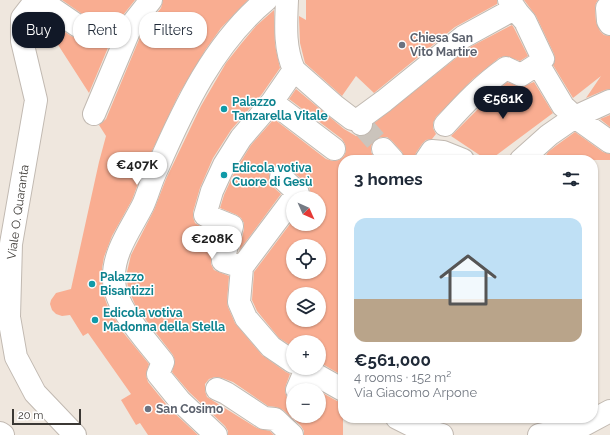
<!DOCTYPE html>
<html lang="en">
<head>
<meta charset="utf-8">
<style>
	:root { --surface:#fff; --page:#f6f6f7; --text:#1f2937; --muted:#747a83; --accent:#111827 }
	body { margin:0; font-family:Raleway,sans-serif; background:var(--page); color:var(--text); height:100vh; display:flex; flex-direction:column; font-size:15px; white-space:nowrap }
	* { box-sizing:border-box; margin:0 }
	p { font-size:13px; color:var(--muted) }
	.icon { flex:none; width:22px; height:22px; fill:none; stroke:currentColor; stroke-width:2; stroke-linecap:round; stroke-linejoin:round }
	.map { position:relative; flex:1; overflow:hidden }
	.sheet { position:absolute; left:338px; top:155px; width:260px; height:268px; display:flex; flex-direction:column; background:var(--surface); border-radius:16px; box-shadow:0 1px 3px #0004 }
	.sheet>* { flex:none }
	.banner { position:absolute; left:12px; top:12px; width:266px; height:36px; display:flex; gap:8px }
	.needle { width:26px; rotate:135deg }
	.controls { position:absolute; left:286px; top:191px; display:grid; gap:8px }
	.controls a { display:grid; place-items:center; width:40px; height:40px; border-radius:50%; background:var(--surface); box-shadow:0 1px 3px #0004; font-size:20px }
	.scale { position:absolute; left:12px; bottom:10px; width:69px; box-sizing:border-box; padding-left:4px; border:2px solid #3b3834; border-top:0; font-size:11px; line-height:14px; white-space:nowrap; color:#3b3834; -webkit-text-stroke:3px #fff; paint-order:stroke }
	.price { position:absolute; translate:-50% -34px; padding:0 9px; border-radius:14px; background:#fff; color:#222; font-size:13px; line-height:26px; filter:drop-shadow(0 1px 2px #0008) }
	.price::after { content:''; position:absolute; left:50%; top:24px; width:12px; height:9px; margin-left:-6px; background:inherit; clip-path:polygon(0 0,100% 0,50% 100%) }
	.price.current { background:var(--accent); color:#fff }
	ul { padding:0; list-style:none }
	li { display:grid; align-content:center; gap:8px; height:212px; padding:0 16px }
	li span { display:grid; place-items:center; height:124px; border-radius:12px; color:#555 }
	li>.icon { margin-inline-start:auto }
	span .icon { width:72px; height:72px; fill:#fffc; stroke-width:1 }
	li b { font-size:17px }
	h2 { display:flex; justify-content:space-between; align-items:center; height:48px; padding:0 16px; font-size:17px }
	.pill { padding:0 14px; border-radius:16px; background:var(--surface); box-shadow:0 1px 3px #0004; font-size:14px; line-height:36px }
	.pill.current { background:var(--accent); color:#fff }
	.map>svg:first-child { display:block }
	.building { fill:#f9ad91; fill-rule:evenodd }
	.lines { fill:none; stroke-linecap:round; stroke-linejoin:round }
	.street-tunnel { stroke:#cbc4bc; stroke-width:22; stroke-dasharray:22 11; stroke-linecap:butt }
	.street-casing { stroke:#c1b9b1; stroke-width:24 }
	.street { stroke:#fff; stroke-width:22 }
	.worship-dot { fill:#6b7280; stroke:#fff; stroke-width:1.5 }
	.culture-dot { fill:#0f9aa8; stroke:#fff; stroke-width:1.5 }
	.labels { text-anchor:middle; stroke-width:3; stroke-linejoin:round; paint-order:stroke }
	.worship-label { font-size:12px; font-weight:bold; fill:#5b616d; stroke:#fff; text-anchor:start }
	.culture-label { font-size:12px; font-weight:bold; fill:#0d838f; stroke:#fff; text-anchor:start }
	.street-label { font-size:12px; fill:#3b3834; stroke:#fff }
</style>
</head>
<body>
<div class="map">
<svg width="610" height="435" viewBox="0 0 610 435">
	<rect width="100%" height="100%" fill="#efe7de"/>
	<path class="building" d="M62,0h73l-15,19 -31,74 -45,-70 3,-3 24,16 6,2 6,-1 5,-4 2,-6 -1,-7 -4,-4z
		M163,0h85l-27,28 -15,21 -27,45 -35,74 -12,32 -20,36 -8,21 -2,11v15l2,13 4,11 14,24 27,33 -3,11 2,7 22,27 28,26h-50l-8,-12 -4,2 -15,-25 10,-6 -43,-61 -5,3 -13,-21 -8,1 -6,-2 -4,-4 -2,-6 1,-4 5,-7 15,-4 28,-127 7,-26 -7,-11 7,-6 37,-89 18,-22z
		M306,0h191v4l-42,23 -81,66 -18,-17 -14,20 -37,-33 -5,-20 -1,-25v-2l7,4z
		M524,0h74l-2,3 -1,6 1,13 4,9 4,4 6,1v53l-5,1 -19,8 15,-22 -28,22 -20,-33 2,-4 -1,-7 -18,-38z
		M274,10l1,35 5,23 -18,26 -31,36 -18,28 -13,30 -7,24v5l2,6 5,3 17,7 -6,25v6l3,6 15,6 -2,25 1,6 7,16 27,32 24,17 4,2 -4,11 -1,6 2,7 6,4v14h26v-25l18,10 6,1v33h-39v-4l-3,-5 -18,-16 -7,-3 -8,-1 -35,-24 -11,-4 -7,-1 -6,2 -4,5v7l2,6 50,31 13,3 4,4h-46v-4l-3,-5 -36,-34 -17,-20 3,-11 -2,-6 -37,-48 -8,-19 -1,-8v-8l4,-17 23,-45 12,-31 35,-73 25,-43 15,-19 15,-18z
		M512,25l2,3 14,28 -8,5 -15,-5 -6,2 -26,21 -37,38 -3,6v5l3,6 -4,5 -6,1 -4,4 -6,9 -2,7h-9l-3,-8 -10,-11 -5,-4h-6l-6,3 -4,6v6l5,8h-33v216l-24,-14v-20h-26v5l-14,-9 -22,-27 -5,-11 2,-28 39,-52v4h26v-26h-10l1,-9 -3,-5 -18,-16 -6,-3h-6l-5,3 -3,7v6l3,5 9,8 -42,57 5,-22v-6l-3,-5 -4,-3 -17,-7 4,-13 11,-24 16,-26 23,-26 52,40 7,2 6,-1 5,-4 2,-5 -1,-7 -3,-5 -53,-40 7,-10 48,40 12,7h7l6,-2 3,-5 1,-5 97,-77zM293,246h26v26h-26zM293,294h26v26h-26z
		M507,82l14,5 13,-5 19,31 -63,47h-3l-36,-24 32,-32z
		M610,115v12l-10,-8z
		M575,132l28,20 7,2v6h-67l5,-8 9,-7z"/>
	<g class="lines">
		<path class="street-tunnel" d="M361,124l22,25"/>
		<g class="street-casing">
			<path id="street" d="M36,0l-14,18v23l14,59 -25,144 -2,73 7,40 19,36 40,42
				M40,0l38,26
				M287,0c-1,24 -3,47 7,70l41,36 17,13 6,1 3,4
				M509,0l9,13 7,8 18,38 -5,5 25,42 12,11 35,25
				M607,8l1,13 2,3
				M272,102l62,47
				M94,114l38,-90 19,-24
				M358,120l26,-19 79,-64 51,-28
				M445,125c20,-22 37,-40 61,-57l15,7 17,-11
				M383,149l10,11
				M426,160l6,-9 11,1 20,8
				M521,160l28,-25 26,-18 35,-16
				M281,177l17,16 -4,5
				M242,267l51,-68
				M293,362l-22,-15 -25,-29 -7,-16 3,-35 -19,-6 9,-35 -27,-11 7,-24 12,-26 17,-27 31,-36 22,-32
				M304,368l39,22
				M217,389l9,4 38,25 11,1 17,16
				M297,390l9,-21
				M397,418l22,11 23,6
				M0,433l3,2
				M216,435l-36,-34 -22,-27 5,-12c-16,-21 -48,-54 -49,-81 -2,-28 17,-52 29,-76 5,-11 8,-24 14,-36 27,-62 57,-126 109,-169
				M539,435l43,-9 28,-15"/>
		</g>
		<use href="#street" class="street"/>
	</g>
	<g class="worship-dot">
		<circle cx="402" cy="45" r="4"/>
		<circle cx="148" cy="409" r="4"/>
	</g>
	<g class="culture-dot">
		<circle cx="224" cy="109" r="4"/>
		<circle cx="224" cy="175" r="4"/>
		<circle cx="92" cy="284" r="4"/>
		<circle cx="95" cy="320" r="4"/>
	</g>
	<g class="labels">
		<g class="worship-label">
			<text x="410" y="42">Chiesa San<tspan x="410" dy="14">Vito Martire</tspan></text>
			<text x="156" y="413">San Cosimo</text>
		</g>
		<g class="culture-label">
			<text x="232" y="106">Palazzo<tspan x="232" dy="14">Tanzarella Vitale</tspan></text>
			<text x="232" y="172">Edicola votiva<tspan x="232" dy="14">Cuore di Gesù</tspan></text>
			<text x="100" y="281">Palazzo<tspan x="100" dy="14">Bisantizzi</tspan></text>
			<text x="103" y="317">Edicola votiva<tspan x="103" dy="14">Madonna della Stella</tspan></text>
		</g>
		<g class="street-label">
			<text transform="translate(18 212) rotate(-82)" y="4">Viale O. Quaranta</text>
		</g>
	</g>
</svg>
<div class="controls">
<a><svg class="needle" viewBox="-14 -14 28 28"><path d="M0-13l5 13h-10z" fill="#e53935"/><path d="M0 13l5-13h-10z" fill="#747a83"/></svg></a>
<a><svg class="icon" aria-label="locate" viewBox="0 0 24 24"><circle cx="12" cy="12" r="6"/><path d="M12 2v4M12 18v4M2 12h4M18 12h4"/></svg></a>
<a><svg class="icon" aria-label="layers" viewBox="0 0 24 24"><path d="M12 4l9 5-9 5-9-5zM3 14l9 5 9-5"/></svg></a>
<a>+</a>
<a>−</a>
</div>
<div class="scale">20 m</div>
<b class="price current" style="left:503px;top:120px">€561K</b>
<b class="price" style="left:137px;top:186px">€407K</b>
<b class="price" style="left:212px;top:260px">€208K</b>
<div class="banner">
<a class="pill current">Buy</a>
<a class="pill">Rent</a>
<a class="pill">Filters</a>
</div>
<section class="sheet">
<h2>3 homes<svg class="icon" aria-label="filters" viewBox="0 0 24 24"><path d="M4 7h16M4 17h16"/><circle cx="9" cy="7" r="2"/><circle cx="15" cy="17" r="2"/></svg></h2>
<ul>
<li><span style="background:linear-gradient(#bfe0f5 65%,#b9a48a 0)"><svg class="icon" aria-label="home" viewBox="0 0 24 24"><path d="M3 11l9-7 9 7M6 9v11h12V9"/></svg></span><div><b>€561,000</b><p>4 rooms · 152 m²</p><p>Via Giacomo Arpone</p></div></li>
</ul>
</section>
</div>
</body>
</html>
